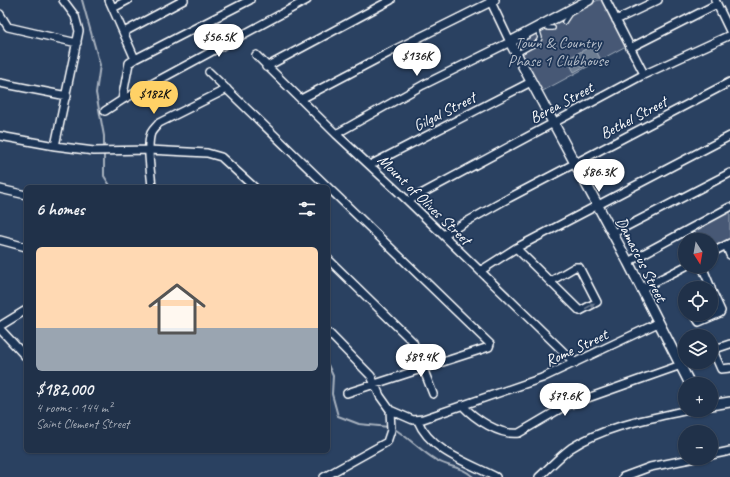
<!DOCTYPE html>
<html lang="en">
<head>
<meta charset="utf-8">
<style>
	:root { --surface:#203149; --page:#2d3d53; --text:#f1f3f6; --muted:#a2a9b4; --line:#3d4c61; --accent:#ffd166 }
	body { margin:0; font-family:Caveat,sans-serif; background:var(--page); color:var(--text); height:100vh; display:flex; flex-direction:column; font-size:15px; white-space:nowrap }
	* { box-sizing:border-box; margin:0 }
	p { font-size:13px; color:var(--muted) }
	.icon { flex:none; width:22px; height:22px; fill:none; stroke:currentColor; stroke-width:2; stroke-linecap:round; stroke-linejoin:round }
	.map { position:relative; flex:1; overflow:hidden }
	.side { position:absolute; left:24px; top:185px; width:306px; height:268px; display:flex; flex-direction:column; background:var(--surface); border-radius:6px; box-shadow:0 1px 3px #0004,0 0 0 1px var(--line) }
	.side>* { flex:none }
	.needle { width:26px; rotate:169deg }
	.controls { position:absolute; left:678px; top:233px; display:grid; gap:8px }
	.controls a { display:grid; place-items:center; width:40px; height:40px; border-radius:50%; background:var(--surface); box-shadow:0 1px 3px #0004,0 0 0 1px var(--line); font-size:20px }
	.price { position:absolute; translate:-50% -34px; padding:0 9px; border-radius:14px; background:#fff; color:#222; font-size:13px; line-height:26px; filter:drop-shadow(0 1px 2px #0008) }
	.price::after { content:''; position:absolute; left:50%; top:24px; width:12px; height:9px; margin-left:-6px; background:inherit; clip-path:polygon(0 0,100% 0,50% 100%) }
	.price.active { background:var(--accent); color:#111 }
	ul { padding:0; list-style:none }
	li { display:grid; align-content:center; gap:8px; height:212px; padding:0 12px }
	li span { display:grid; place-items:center; height:124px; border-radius:6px; color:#555 }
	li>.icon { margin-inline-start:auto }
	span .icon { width:72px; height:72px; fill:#fffc; stroke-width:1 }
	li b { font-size:17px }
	h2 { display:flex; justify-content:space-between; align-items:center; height:48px; padding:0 12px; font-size:17px }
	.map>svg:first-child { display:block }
	.green { fill:#465975; stroke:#a2acba }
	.water { fill:#6d7d92; stroke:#a7b1be }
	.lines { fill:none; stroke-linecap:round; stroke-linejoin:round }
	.stream { stroke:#a7b1be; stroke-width:2 }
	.service-casing { stroke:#fff; stroke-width:6 }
	.minor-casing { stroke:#fff; stroke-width:10 }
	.tertiary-casing { stroke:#fff; stroke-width:12 }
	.service { stroke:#1d3557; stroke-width:3.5 }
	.minor { stroke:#1d3557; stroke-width:7 }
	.tertiary { stroke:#1d3557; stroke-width:9 }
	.oneway { fill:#6c7c92 }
	.labels { text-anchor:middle; stroke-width:3.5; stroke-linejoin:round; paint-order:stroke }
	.park-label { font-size:16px; fill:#b5bdc8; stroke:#1d3557 }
	.street-label { font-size:16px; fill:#fff; stroke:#1d3557 }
</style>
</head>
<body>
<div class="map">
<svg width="730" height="477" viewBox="0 0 730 477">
	<rect width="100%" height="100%" fill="#2a4161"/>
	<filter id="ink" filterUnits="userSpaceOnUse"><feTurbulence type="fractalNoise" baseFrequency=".025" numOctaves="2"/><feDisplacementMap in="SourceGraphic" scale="8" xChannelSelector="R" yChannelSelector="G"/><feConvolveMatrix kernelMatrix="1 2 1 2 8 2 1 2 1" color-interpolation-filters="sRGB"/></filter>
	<g filter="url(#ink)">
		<path class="green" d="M598,0h5l23,46 -87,47 -25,-50z
			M730,210v32l-19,10v-12h-11l-6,-10z"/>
		<path class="water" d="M593,45l7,13 -26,14 -7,-13z"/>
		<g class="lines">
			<path class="stream" d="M82,0l18,65 -4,28 8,43v40l7,11
				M328,365l5,11 -1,18 6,22 21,8 30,3
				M393,428c15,9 28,23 43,32 14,8 26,6 37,17"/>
			<g class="service-casing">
				<path id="service" d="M564,22l6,-9
					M543,25l5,3h5
					M518,53l20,-11 2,-4 -3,-10"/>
			</g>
			<g class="minor-casing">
				<path id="minor" d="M606,0l38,74
					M715,0l15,31
					M113,8l15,-8
					M0,14l8,13 69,16
					M616,20l42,-20
					M124,32l60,-32
					M630,48l87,-44
					M256,55l80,79 72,67 167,162
					M135,59l115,-59
					M266,67l125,-67
					M209,72l281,272 -1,3 -142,46
					M0,83l67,13
					M301,99l95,-50 99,-49
					M122,100l185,-100
					M105,111l17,-11 7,-37 6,-4 -26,-59
					M336,134l87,-49 87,-43 -20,-42
					M0,136l55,10 39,5 55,-1 58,3 14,4 33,30
					M55,146l24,-115 -4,-15 -12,-16
					M370,165l161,-83
					M152,187c-1,-14 -6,-41 -1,-54 2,-4 6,-7 8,-10l68,-34
					M0,189l26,6
					M408,201l233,-125 89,-41
					M612,234l118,-61
					M443,235l66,-37 221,-116
					M0,240l26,7
					M726,245l4,10
					M516,248l64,63 17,-9 -18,-35h-4l-24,14
					M711,253l19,-10
					M328,259l85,83 20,52
					M628,262l102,-55
					M702,266l9,22
					M480,271l36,-23 214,-112
					M641,289l45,-23
					M694,314l5,8 21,-9 1,-2 -10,-22
					M0,326l26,-16
					M0,329l26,28
					M730,344l-15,5 -1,4 7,16 9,-1
					M462,405c13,14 38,31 57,28l46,-27 116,-41
					M390,410l23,10 10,-1 119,-41 116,-55
					M418,421c12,30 51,42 78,56
					M711,455l19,-4
					M324,477l63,-35 4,-12 -1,-20 -10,-14 -9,-20 -43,-44
					M539,477c10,-9 21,-21 32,-29 34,-22 77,-29 117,-38
					M623,477l27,-10 45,-9"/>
			</g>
			<g class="tertiary-casing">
				<path id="tertiary" d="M589,0l-79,42 118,220 62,122
					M711,405l19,-3"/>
			</g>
			<use href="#service" class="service"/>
			<use href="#minor" class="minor"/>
			<use href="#tertiary" class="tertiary"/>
		</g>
		<defs><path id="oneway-solid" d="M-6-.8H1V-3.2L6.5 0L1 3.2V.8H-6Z"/></defs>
		<use class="oneway" href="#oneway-solid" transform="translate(590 306) rotate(-30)"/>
	</g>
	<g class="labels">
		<g class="park-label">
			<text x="558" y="48">Town &amp; Country<tspan x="558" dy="18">Phase 1 Clubhouse</tspan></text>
		</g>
		<g class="street-label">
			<text transform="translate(561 102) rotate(-28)" y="6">Berea Street</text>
			<text transform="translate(444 111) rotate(-27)" y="6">Gilgal Street</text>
			<text transform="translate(633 117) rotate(-28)" y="6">Bethel Street</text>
			<text transform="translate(425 199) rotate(44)" y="6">Mount of Olives Street</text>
			<text transform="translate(642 259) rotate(63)" y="6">Damascus Street</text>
			<text transform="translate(576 347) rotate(-25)" y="6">Rome Street</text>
		</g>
	</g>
</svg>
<div class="controls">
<a><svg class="needle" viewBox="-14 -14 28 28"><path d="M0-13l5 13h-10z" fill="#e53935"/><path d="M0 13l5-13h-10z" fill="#a2a9b4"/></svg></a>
<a><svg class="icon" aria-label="locate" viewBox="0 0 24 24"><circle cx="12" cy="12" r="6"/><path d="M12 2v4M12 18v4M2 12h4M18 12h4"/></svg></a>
<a><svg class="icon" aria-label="layers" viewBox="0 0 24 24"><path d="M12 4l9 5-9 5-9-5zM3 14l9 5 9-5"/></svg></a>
<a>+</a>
<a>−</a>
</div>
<b class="price" style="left:219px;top:58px">$56.5K</b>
<b class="price" style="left:417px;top:77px">$136K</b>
<b class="price active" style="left:154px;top:115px">$182K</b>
<b class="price" style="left:599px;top:193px">$86.3K</b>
<b class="price" style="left:421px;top:378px">$89.4K</b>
<b class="price" style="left:565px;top:417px">$79.6K</b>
<section class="side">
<h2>6 homes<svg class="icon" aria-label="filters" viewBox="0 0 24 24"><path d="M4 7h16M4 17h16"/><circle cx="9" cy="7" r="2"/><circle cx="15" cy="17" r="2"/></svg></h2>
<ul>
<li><span style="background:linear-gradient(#ffd9b3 65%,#9aa5b1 0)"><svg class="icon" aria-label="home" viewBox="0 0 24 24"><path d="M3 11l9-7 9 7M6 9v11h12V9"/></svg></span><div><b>$182,000</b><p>4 rooms · 144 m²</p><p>Saint Clement Street</p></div></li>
</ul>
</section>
</div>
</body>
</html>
